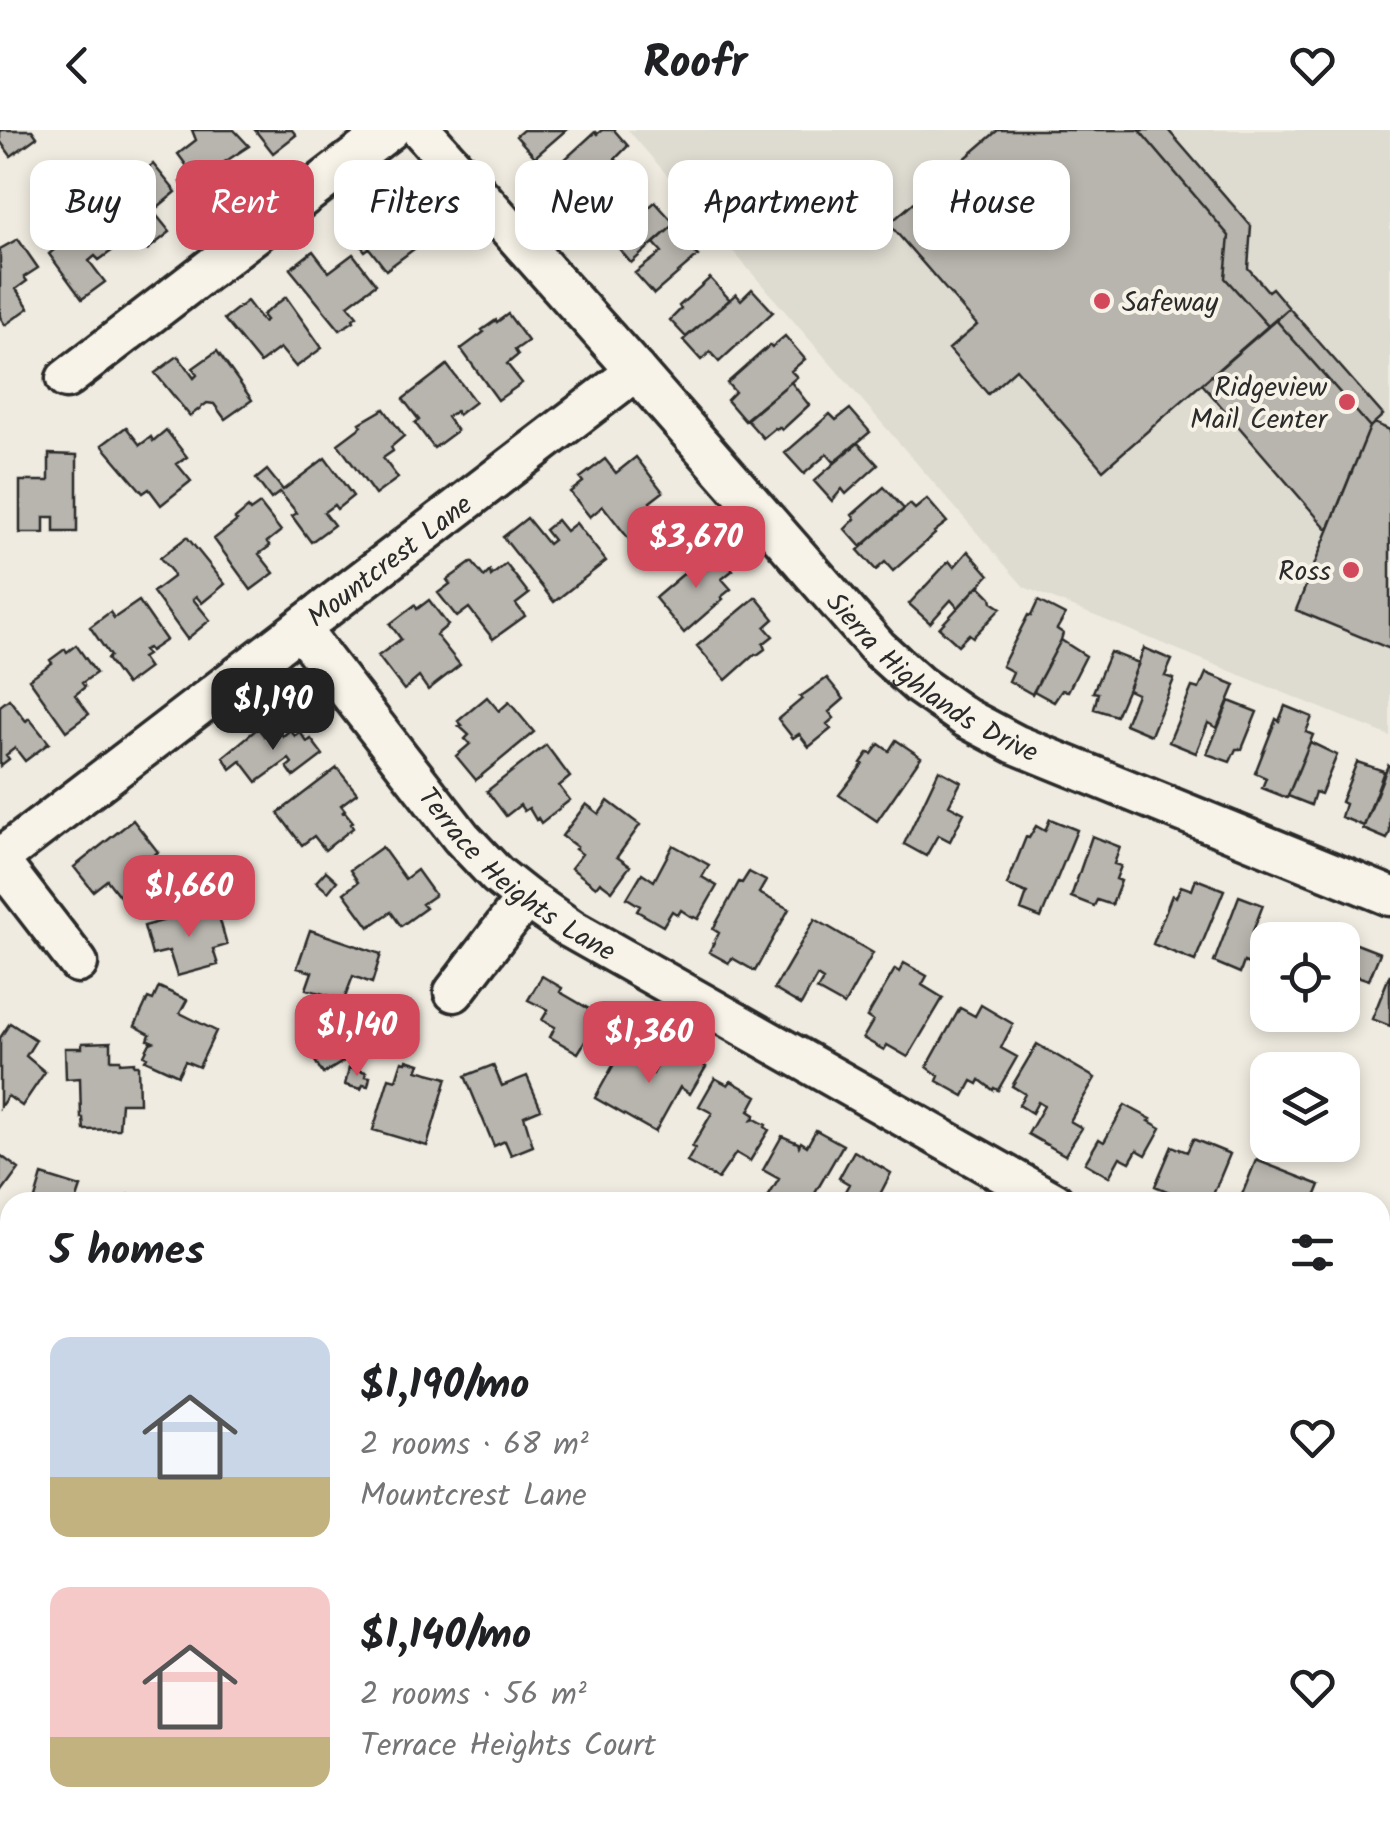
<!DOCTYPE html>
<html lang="en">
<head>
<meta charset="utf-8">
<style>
	:root { --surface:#fff; --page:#f6f6f6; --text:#202124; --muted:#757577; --accent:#d1495b }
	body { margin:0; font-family:Kalam,sans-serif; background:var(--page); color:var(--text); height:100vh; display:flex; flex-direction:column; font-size:38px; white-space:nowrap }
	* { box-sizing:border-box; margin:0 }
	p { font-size:32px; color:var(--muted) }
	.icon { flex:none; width:55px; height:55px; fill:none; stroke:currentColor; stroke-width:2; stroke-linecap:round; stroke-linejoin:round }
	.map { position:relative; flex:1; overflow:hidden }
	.side { position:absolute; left:0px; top:1062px; width:1390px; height:642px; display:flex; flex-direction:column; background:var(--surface); border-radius:30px 30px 0 0; box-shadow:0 5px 15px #0003 }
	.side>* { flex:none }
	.banner { position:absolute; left:30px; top:30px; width:1330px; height:90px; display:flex; gap:20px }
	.buttons { position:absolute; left:1250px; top:792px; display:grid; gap:20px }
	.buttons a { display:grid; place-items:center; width:110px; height:110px; border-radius:20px; background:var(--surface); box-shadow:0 5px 15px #0003; font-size:50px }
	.price { position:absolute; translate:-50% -85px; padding:0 22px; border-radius:20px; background:var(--accent); color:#fff; font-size:32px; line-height:65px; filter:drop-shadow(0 2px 5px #0008) }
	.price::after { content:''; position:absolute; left:50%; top:60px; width:30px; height:22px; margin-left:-15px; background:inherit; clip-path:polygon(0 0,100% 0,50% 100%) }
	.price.active { background:#222; color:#fff }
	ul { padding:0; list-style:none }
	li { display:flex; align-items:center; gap:30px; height:250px; padding:0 50px }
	li span { display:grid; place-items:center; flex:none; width:280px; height:200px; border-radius:20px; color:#555 }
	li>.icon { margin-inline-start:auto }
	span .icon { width:120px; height:120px; fill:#fffc; stroke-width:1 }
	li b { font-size:42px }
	h2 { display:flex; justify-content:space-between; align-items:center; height:120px; padding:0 50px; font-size:42px }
	.chip { padding:0 35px; border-radius:20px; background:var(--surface); box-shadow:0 5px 15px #0003; font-size:35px; line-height:90px }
	.chip.active { background:var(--accent); color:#fff }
	header { display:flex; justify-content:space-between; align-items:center; height:130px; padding:0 50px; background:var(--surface); font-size:45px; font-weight:800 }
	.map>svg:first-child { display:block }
	.built { fill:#dedbd1 }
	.green { fill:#cfcbc2; stroke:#7d7b76; stroke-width:2.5 }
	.building { fill:#b8b5ae; stroke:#2b2b2b; stroke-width:2.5 }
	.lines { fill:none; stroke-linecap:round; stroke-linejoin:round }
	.minor-casing { stroke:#2b2b2b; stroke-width:45 }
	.minor { stroke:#f7f3e8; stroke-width:38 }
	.poi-dot { fill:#d1495b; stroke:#f7f3e8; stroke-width:4 }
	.labels { text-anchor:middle; stroke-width:8; stroke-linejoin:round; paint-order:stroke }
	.poi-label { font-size:28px; fill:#2b2b2b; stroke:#f7f3e8; text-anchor:end }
	.street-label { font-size:28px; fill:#2b2b2b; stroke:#f7f3e8 }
</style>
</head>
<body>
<header><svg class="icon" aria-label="back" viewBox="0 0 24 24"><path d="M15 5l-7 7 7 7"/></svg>Roofr<svg class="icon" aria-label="heart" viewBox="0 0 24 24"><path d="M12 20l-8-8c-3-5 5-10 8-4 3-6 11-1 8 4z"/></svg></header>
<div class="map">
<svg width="1390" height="1704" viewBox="0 0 1390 1704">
	<rect width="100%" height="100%" fill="#efebe0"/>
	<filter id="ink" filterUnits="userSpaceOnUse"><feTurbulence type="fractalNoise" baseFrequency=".01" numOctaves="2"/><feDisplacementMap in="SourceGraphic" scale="20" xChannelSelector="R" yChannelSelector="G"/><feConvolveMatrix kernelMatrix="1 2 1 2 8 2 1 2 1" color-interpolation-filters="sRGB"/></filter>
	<g filter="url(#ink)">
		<path class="built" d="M628,0h762v606l-366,-149z"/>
		<path class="green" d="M0,1356h10v245l-10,-6z
			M162,1695h468l-6,9h-447z"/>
		<path class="building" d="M0,0h32l5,7 -26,19 -11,-15z
			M192,0h42l15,16 -29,19 14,17 -24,19 -5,-7 -10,8 -15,-20 12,-9 -14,-19 18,-14z
			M255,0h37l4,5 -23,18z
			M523,0h43l-31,27 -19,-21z
			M602,0h12l14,16 -13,13 5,5 -51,44 -18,-21 5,-6 1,1 3,-3 -8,-8 43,-39 2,2z
			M998,0h141l90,106 -4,42 43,48 -165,144 -87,-101 -28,25 -39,-45 28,-24 -88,-101z
			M1139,0h29l83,96 -3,42 20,23 4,-3 17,20 -21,18 -43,-48 4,-42z
			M153,34l23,28 -23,19 17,21 -23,18 -48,-62 19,-15 9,12z
			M616,38l19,21 -32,29 -4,-4 -12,10 -16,-18z
			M82,68l38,47 -21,15 -4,-4 -6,5 16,21 -23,17 -33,-45 17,-14 2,-7 -12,-15z
			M403,69l27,38 -44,33 -17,-22 -4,3 -19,-24 24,-18 11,14 9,-7 -3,-5z
			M655,72l20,22 -44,39 -16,-19 12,-10 -4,-4z
			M687,83l21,25 -15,13 5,5 -44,38 -19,-21 27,-21 -8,-9z
			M18,109l20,29 -14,9 3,4 -11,8 13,19 -24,17 -5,-8v-68z
			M313,121l16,21 24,-18 23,30 -28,21 9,11 -4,3 1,2 -14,9 -50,-61z
			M710,148l20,22 -44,37 -16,-17 11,-11 -2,-3z
			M752,159l21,23 -54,50 -9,-10 -9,8 -18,-20 53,-46 5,6z
			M286,167l36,51 -26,19 -16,-19 -20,15 -36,-44 23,-18 16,21 3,-2 -4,-5z
			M1289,178l94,107 -13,12 -94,-107z
			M508,184l20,27 -13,9 3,5 -11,9 15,19 -24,17 -37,-51 23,-17 -2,-2 14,-10 1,2z
			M1276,190l94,107 -42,103 -126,-146z
			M785,206l20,23 -14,12 6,6 -52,44 -18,-21 8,-8 -8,-9 43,-38 2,2z
			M217,221l35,49 -27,19 -11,-15 -7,-1 -17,13 -35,-43 23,-17 16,22 3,-3 -4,-7z
			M447,235l28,37 -17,13 -2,-4 -9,6 10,14 -23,17 -19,-25 4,-3 -16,-21z
			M791,252l18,23 -27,25 -3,-3 -2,2 -2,-1 -12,10 -17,-19z
			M384,279l20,27 -13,11 2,4 -10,7 15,20 -23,17 -37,-51 24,-18 -2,-3z
			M850,279l20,23 -36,30 -7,-8 -23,20 -19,-21 45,-39 6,6z
			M1374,293l16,7v219l-94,-39 74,-183z
			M126,297l14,18 11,-8 2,4 13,-11 21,27 -10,7 14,17 -30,24 -12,-16 -6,4 -41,-48z
			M858,313l20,22 -32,29 -4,-5 -10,12 -18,-20z
			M49,324l28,1v77h-23v-15h-10v16h-24v-52h29z
			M636,327l27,35 -13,10 9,13 -14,11 11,13 -17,13 -36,-46 -13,11 -20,-25 13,-10 -3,-4 25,-19 11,14z
			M325,328l28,38 -16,13 -3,-4 -10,7 10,13 -23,17 -19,-26 5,-3 -17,-21 -9,7 -15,-20 11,-9 16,20z
			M884,357l20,22 -43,38 -16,-18 10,-10 -3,-4z
			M927,369l20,23 -13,10 1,2 -42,37 -8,-9 -9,8 -18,-20 52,-46 5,5z
			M260,374l21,27 -14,11 3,4 -11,8 15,19 -23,17 -37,-51 23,-18 -2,-2 13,-11 2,3z
			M527,388l21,26 5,-4 -8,-10 12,-10 9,11 10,-8 30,38 -52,41 -51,-65z
			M187,407l38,47 -23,19 -6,-7 -3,3 17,21 -23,19 -34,-47 20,-15 -1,-5 -12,-14z
			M714,418l19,22 -11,9 9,10 -10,8 2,2 -39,34 -29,-35z
			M968,421l21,24 -31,33 -7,-8 -21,23 -21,-19 40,-43 5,6z
			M472,432l12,15 6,-6 1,5 15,-12 23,30 -13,10 9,12 -32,23 -24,-31 -12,9 -19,-24 12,-9 -3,-4z
			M979,455l12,12 1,5 9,6 -28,29 -4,-3 -11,11 -19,-17z
			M756,467l18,22 -9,8 8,9 -10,8 2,5 -8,6 -2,-1 -29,26 -29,-34z
			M429,470l19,25 -12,10 24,30 -32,25 -9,-13 -15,13 -26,-34 23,-17 -11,-15 25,-19 2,4z
			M139,471l27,39 -16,11 -2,-3 -5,2 4,5 -5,3 7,10 -23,17 -19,-26 3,-3 -20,-29 20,-15 4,6z
			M1038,471l27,14 -8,14 6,4 -2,7 -29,54 -23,-13 4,-9 -11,-6 26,-51 3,1z
			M1061,510l25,16 -18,35 -6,-1 -8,12 -20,-11z
			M76,515l20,28 -14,10 3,4 -10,8 14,19 -23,17 -37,-52 23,-16 -2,-3 15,-11 2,3z
			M1144,518l28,12 -7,16 9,3 -23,56 -26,-11 12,-30 -9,-4z
			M1110,522l29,11 -23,53 -22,-7 4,-16 -5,-1z
			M1206,543l29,12 -18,43 -9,-5 -12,30 -27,-11 23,-55 7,2z
			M827,548l17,21 -15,13 5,6 -7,6 4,5 -22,18 -10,-13 -6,4 -15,-19 24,-20 -2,-2z
			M487,567l12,14 10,-9 25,30 -58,48 -20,-24 14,-12 -5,-5 4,-4 -10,-9 3,-1 -4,-4z
			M9,569l17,22 3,-3 20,25 -24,18 -10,-13 -9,7 3,4 -9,7v-60z
			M1229,571l28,11 -15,37h-6l-6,13 -23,-8z
			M1285,576l27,11 -6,15 7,3 -26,63 -25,-10 4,-10 -11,-5 21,-54 3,2z
			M258,598l7,9 11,-9 7,8 7,-6 5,6 5,-4 7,10 4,-3 12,16 -29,22 -7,-10 5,-4 -3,-4 -32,23 -16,-21 -10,8 -8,-12z
			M896,610l25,17 -44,64 -38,-26 24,-31 -2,-1 7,-10 4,1 7,-10 10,7z
			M1310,612l27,13 -16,39 -6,-2 -4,13 -23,-9z
			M546,615l24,32 -11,9 11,14 -29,23 -3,-5 -2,2 -7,-12 -5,3 -4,-6 -14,11 -19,-25z
			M1357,632l27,9 -20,55 -23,-9 4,-13 -4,-2z
			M1388,635l2,1v66l-3,7 -24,-10z
			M337,638l20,25 -16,12 4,5 -3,3 3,-1 8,10 -2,2 2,4 -28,22 -11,-14 -12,9 -24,-32z
			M939,640l22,12 -12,23 15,8 -14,28 -12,-6 -12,21 -22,-12z
			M608,671l32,24 -23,32 13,9 -18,25 -12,-9 -4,5 -25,-19 11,-14 -7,-5 2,-2 -15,-11 24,-32 13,10z
			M1050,689l27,11 -36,88 -20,-8 6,-17 -20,-8 19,-48 3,1 7,-12 9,5z
			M133,690l25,32 -13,10 12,14 -33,26 -17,-22 -14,11 -19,-24z
			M1092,706l28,11 -6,17 7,2 -5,13 5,2 -9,24 -15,-5 -3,6 -23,-9z
			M673,715l36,20 -7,12 15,9 -19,33 -4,-2 -1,1 -12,-8 -3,5 -6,-4 -9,15 -26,-15 3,-5 -13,-8 15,-25 12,8z
			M382,717l23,32 12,-9 18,25 -13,9 4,4 -25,18 -10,-14 -22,15 -25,-34 14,-11 -8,-12z
			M326,741l11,10 -9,11 -12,-10z
			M749,742l17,9 -7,12 30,16 -34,62 -23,-13 -3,5 -20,-11 10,-19 -6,-4 26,-47 3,1z
			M1196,749l28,11 -29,71 -42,-17 19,-49 4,2 5,-11 11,4z
			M1239,766l24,9 -10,26 15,6 -12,30 -12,-5 -4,11 -26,-11z
			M216,776l11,39 -14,4 5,16 -41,11 -8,-25 -17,4 -8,-29z
			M815,789l58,34 -29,52 -27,-15 6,-10 -6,-4 -16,29 -27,-16z
			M310,800l71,24 -9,29 -19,-7 -9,24 -38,-11 6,-17 -15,-4z
			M1341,808l39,15 -11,27 -12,-4 -15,35z
			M904,833l23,13 -5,9 21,13 -35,59 -21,-12 -3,5 -21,-12 10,-17 -6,-4 28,-48 4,3z
			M1390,844v52l-18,-7z
			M542,846l20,12 -2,4 41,24 -23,37 -28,-16 5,-10 -13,-7 6,-10 -20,-10z
			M159,857l28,13 -7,13 36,18 -17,36 -14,-6 -7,14 -33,-15 2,-3 -3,-2 6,-12 3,-1 -5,-2 2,-6 -15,-8 13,-28 5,2z
			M981,875l32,19 -12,24 16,9 -19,33 -4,-2 -1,2 -13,-10 -2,4 -6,-3 -8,15 -27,-15 2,-5 -12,-9 33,-59 15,8z
			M373,888l15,23 -25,16 -4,-5 -36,22 -16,-26 3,-1 -6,-10 26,-16 5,8 12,-8 6,10z
			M10,893l26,17 -10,16 19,16 -23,34 -14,-10 -8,11v-69z
			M111,912v18h9v3l14,-1v3h4l1,38h-18l-2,26 -35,1 -1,-12h-2l-1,-40 -14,1 -1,-31h17v-5z
			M1037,914l58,34 -25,43 12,7 -17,27 -37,-21 16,-28 -6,-4 -6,11 -13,-8 6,-11 -13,-8z
			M668,915l38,22 -16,27 -10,-7 -25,45 -60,-34 24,-43 14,8 6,-11 14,8 -7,11 7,3z
			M407,930l13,4 -3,6 30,8 -20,68 -54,-16 16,-52 7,2 6,-19 4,1z
			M493,935l9,21 25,-10 14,33 -17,7 9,30 -22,9 -6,-14 -11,5 -29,-70z
			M349,938l17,4 -1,4 5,1 -2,9 -5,-1 -2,4 -16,-4z
			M715,948l13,7 3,-4 26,15 -8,15 6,4 -3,5 3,-1 11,6 -1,2 4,3 -19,31 -14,-8 -18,26 -31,-17 8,-14 -3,-1 20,-34 -13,-7z
			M1125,975l26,14 -2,2 12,7 -15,27 -9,-5 -7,12 -10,-5 -11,20 -24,-14 14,-24 5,3z
			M816,1000l27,15 -33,57h-45l14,-23 -16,-9 19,-34 16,7 1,3 2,-4 6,4z
			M1193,1009l37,15 -20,48h-33l2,-6 -24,-10 17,-40 15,6z
			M854,1021l37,22 -15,29h-37l10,-18 -10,-6z
			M0,1025l19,14 -19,26z
			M1256,1030l64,25 -7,17h-74z
			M42,1045l39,12 -5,15h2h-44z
			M129,1065l39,5 -1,2h-39z
			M1387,1137l3,2v31l-10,-4v-12z
			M9,1236h1v85l-10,-2v-51z
			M0,1635l10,7v23l-10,15z
			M1383,1638l7,1v65h-16l1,-9h5z
			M1258,1695h38v9l-39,-4z
			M1305,1695h31v9h-32z"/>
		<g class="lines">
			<g class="minor-casing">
				<g id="minor">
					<path id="s1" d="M421,0l215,241 242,277 41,37 47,33 49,26 375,152"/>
					<path d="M66,249l324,-249"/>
					<path id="s2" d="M300,499l161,208 36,38 29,23 45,31 483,273"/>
					<path id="s3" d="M0,728l636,-487"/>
					<path d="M0,732l78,101"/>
					<path d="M454,862l72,-94"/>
					<path d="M0,1162l10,3"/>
					<path d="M1380,1219l10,4"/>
					<path d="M1005,1695v9"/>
				</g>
			</g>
			<use href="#minor" class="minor"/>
		</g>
	</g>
	<g class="poi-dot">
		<circle cx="1102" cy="171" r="10"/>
		<circle cx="1347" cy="272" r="10"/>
		<circle cx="1351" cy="440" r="10"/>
	</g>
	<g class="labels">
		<g class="poi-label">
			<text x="1122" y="181" text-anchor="start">Safeway</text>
			<text x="1327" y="266">Ridgeview<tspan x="1327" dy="32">Mail Center</tspan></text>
			<text x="1331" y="450">Ross</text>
		</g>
		<g class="street-label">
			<text dy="10" stroke="none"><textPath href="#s3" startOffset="490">Mountcrest Lane</textPath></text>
			<text dy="10" stroke="none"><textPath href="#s1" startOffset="752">Sierra Highlands Drive</textPath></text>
			<text dy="10" stroke="none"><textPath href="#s2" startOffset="330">Terrace Heights Lane</textPath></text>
		</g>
	</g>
</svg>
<div class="buttons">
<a><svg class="icon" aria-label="locate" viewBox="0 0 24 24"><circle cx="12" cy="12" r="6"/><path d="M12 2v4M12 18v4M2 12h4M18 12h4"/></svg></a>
<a><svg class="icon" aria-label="layers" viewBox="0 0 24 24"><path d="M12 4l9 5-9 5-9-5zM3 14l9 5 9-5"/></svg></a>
</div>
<b class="price" style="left:696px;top:461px">$3,670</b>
<b class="price active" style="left:273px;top:623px">$1,190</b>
<b class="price" style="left:189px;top:810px">$1,660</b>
<b class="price" style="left:357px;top:949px">$1,140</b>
<b class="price" style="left:649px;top:956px">$1,360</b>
<div class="banner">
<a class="chip">Buy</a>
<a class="chip active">Rent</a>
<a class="chip">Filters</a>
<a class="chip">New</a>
<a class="chip">Apartment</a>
<a class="chip">House</a>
</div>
<section class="side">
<h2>5 homes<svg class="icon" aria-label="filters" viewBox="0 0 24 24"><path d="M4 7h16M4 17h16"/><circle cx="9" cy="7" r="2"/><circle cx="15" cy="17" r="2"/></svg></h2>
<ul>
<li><span style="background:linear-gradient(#c9d6e8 70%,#c2b280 0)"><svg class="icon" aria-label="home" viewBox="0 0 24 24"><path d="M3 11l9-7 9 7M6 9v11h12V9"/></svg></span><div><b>$1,190/mo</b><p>2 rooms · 68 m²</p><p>Mountcrest Lane</p></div><svg class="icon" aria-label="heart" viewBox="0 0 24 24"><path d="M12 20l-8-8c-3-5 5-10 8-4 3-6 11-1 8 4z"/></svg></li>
<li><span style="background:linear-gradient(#f6c9c9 75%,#c2b280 0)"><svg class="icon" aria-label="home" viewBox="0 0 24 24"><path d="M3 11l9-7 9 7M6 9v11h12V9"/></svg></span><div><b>$1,140/mo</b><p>2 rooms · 56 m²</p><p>Terrace Heights Court</p></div><svg class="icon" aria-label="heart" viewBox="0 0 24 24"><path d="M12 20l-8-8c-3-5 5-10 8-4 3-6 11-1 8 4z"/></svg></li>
</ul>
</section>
</div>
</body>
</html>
